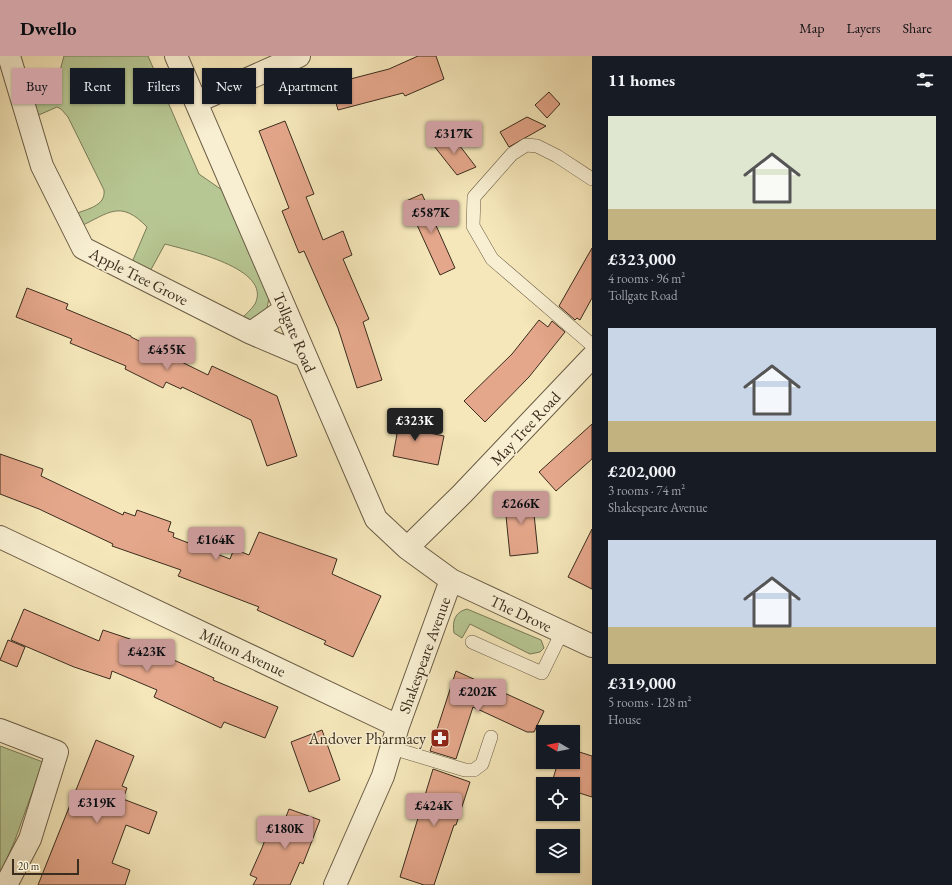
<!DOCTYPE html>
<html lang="en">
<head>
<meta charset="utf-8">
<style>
	:root { --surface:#171b24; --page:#20242c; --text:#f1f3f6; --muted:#9ea1a6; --accent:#c59692 }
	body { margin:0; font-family:"EB Garamond",serif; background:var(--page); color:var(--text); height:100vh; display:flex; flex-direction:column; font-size:15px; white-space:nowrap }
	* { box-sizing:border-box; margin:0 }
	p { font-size:13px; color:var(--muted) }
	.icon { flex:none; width:22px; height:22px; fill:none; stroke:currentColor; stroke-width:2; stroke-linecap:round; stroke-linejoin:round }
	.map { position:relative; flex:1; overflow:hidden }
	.sheet { display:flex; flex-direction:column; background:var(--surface); width:360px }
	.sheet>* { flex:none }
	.banner { position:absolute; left:12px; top:12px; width:380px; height:36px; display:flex; gap:8px }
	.needle { width:26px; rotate:280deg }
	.fabs { position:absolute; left:536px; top:669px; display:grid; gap:8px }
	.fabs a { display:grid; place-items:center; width:44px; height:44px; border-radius:0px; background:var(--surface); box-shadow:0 1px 3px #0004; font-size:20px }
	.scale { position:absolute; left:12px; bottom:10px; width:67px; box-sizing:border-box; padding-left:4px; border:2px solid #3b2d1e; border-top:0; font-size:11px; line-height:14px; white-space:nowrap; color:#3b2d1e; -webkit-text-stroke:3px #f8efd2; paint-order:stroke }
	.price { position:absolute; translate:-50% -34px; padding:0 9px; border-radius:4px; background:var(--accent); color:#111; font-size:13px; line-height:26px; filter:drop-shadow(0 1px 2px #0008) }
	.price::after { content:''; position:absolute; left:50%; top:24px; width:12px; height:9px; margin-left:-6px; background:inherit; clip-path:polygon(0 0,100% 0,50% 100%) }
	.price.selected { background:#222; color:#fff }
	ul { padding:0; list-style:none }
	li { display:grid; align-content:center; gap:8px; height:212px; padding:0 16px }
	li span { display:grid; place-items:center; height:124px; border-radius:0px; color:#555 }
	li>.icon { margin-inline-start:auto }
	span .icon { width:72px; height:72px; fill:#fffc; stroke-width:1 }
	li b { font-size:17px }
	h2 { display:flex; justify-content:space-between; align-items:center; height:48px; padding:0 16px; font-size:17px }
	.pill { padding:0 14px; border-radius:0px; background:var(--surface); box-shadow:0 1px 3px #0004; font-size:14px; line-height:36px }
	.pill.selected { background:var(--accent); color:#111 }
	header { display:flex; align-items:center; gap:24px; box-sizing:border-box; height:56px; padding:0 20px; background:var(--accent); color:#111 }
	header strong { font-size:19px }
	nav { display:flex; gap:22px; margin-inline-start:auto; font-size:14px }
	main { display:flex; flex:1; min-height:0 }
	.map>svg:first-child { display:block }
	.green { fill:#b7c793; stroke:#797a58 }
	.building { fill:#e5a78b; stroke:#3b2d1e }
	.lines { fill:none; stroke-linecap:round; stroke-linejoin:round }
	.service-casing { stroke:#6a5c45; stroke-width:14 }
	.minor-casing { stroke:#6a5c45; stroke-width:24 }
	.service { stroke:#f8efd2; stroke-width:13 }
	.minor { stroke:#f8efd2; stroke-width:22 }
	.labels { text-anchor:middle; stroke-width:3; stroke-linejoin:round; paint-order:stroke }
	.street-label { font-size:16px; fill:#3b2d1e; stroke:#f8efd2 }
	.poi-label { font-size:16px; fill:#3b2d1e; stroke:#f8efd2; text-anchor:end }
</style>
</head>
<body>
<header>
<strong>Dwello</strong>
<nav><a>Map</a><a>Layers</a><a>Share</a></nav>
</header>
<main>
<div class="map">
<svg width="592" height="829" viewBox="0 0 592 829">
	<rect width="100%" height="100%" fill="#f5e7ba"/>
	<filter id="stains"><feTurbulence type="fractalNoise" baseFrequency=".005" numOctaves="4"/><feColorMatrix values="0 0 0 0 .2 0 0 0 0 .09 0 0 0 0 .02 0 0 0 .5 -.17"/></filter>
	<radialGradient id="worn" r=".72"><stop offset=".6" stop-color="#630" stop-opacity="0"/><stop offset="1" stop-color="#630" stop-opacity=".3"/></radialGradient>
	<path class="green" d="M64,0h84l51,118 23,16 47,108 -3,15 -13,10 -13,-3c5,-5 11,-10 15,-16 18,-36 -69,-54 -90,-60l-17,31 -18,-8 17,-40c-27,-28 -38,-14 -68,0l-4,-13c12,-5 31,-8 29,-24l-36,-73 -7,-8 -4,-2 -25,11 -4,-17 27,-12z
		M467,553l74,31 3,8 -4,4 -10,2 -60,-30 -8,14 -8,-5c-2,-12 1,-21 13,-24z
		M0,690l43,16 -28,78 -15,35z"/>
	<path class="building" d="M418,0h18l8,23 -39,17 -2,-3 -65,17 -7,-26 58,-15z
		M549,36l11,12 -13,14 -12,-13z
		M527,61l19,9 -37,21 -9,-15z
		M285,65l29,73 -8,3 17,43 20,-9 9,24 -9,4 26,60 -6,3 19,58 -25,8 -19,-60 -34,-77 -5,2 -17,-42 7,-3 -30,-77z
		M450,77l26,34 -19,8 -23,-29z
		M422,138l33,74 -15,7 -34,-74z
		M592,192v50l-12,22 -3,-2 -2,2 -16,-14z
		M27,232l41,16 -2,5 65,27v1l77,38 4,-9 65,30 20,60 -30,10 -16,-46 -69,-33 -1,2 -15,-7 -3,6 -38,-19 1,-3 -56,-23 2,-4 -56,-22z
		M539,264l9,7 4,-6 13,11 -36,45 -44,45 -21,-21 48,-47z
		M395,357l17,3 -2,13 34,7 -6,29 -45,-9 4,-22 -6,-1z
		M592,368v35l-36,32 -17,-19z
		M0,398l43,15 -2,7 82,39 1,-3 11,4 2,-6 34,12 -3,9 6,2 -1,4 57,22 4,-10 15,6 10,-23 78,27 -5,15 49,22 -28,61 -29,-13 2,-3 -69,-31 2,-3 -81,-31 3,-6 -69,-24 1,-2 -74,-35 -39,-15z
		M532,438l6,59 -28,3 -6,-60z
		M592,473v60l-24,-12z
		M24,553l75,32 4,-11 45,15 -1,3 67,30 -1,2 65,27 -13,31 -41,-16 -3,6 -67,-31 3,-7 -45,-19 -2,8 -36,-12 -63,-27z
		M8,584l17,7 -8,20 -17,-7z
		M456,615l88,40 -10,21h-7l-54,-25 -17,52 -26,-8z
		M322,674l18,50 -31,12 -18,-50z
		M96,684l38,16 -12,30 5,2 -4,11 34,13 -8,22 -23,-9 -14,38 18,7 -5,15h-87z
		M573,694l19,6v41l-19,-6v-7l-20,-5 5,-17h15z
		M433,713l37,13 -14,43h-2l-20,60h-10l-24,-8z
		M289,753l31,11 -17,44 -3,-2 -10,23h-37l4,-7 -7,-3 12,-27 8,-22 11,4z"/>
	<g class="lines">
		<g class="service-casing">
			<path id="service" d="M592,123l-35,-23 -20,-10 -11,-1 -14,9 -38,43 -1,29 19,33 100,86
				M472,586l70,31 20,-41
				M392,692l73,22h9l8,-6 9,-27"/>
		</g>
		<g class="minor-casing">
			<path id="minor" d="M9,0l33,110 41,82 168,85 54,23
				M176,0l200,463 31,29 44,32 141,66
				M196,46l103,-46
				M251,277l34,-24
				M0,481l398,189
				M407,492l55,-54 130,-137
				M0,674l57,22 -27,87 -24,46
				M335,829l48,-109 15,-50 53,-146"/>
		</g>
		<use href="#service" class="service"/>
		<use href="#minor" class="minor"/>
	</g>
	<defs>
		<g id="pharmacy-square" transform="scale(1)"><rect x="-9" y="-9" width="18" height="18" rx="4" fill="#8f2418" stroke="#f8efd2"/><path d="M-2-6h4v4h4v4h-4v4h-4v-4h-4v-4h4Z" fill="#fff"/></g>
	</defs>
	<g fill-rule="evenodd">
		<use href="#pharmacy-square" x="440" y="682"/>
	</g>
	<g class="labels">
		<g class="street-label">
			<text transform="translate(139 220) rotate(27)" y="6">Apple Tree Grove</text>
			<text transform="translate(295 276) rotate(67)" y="6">Tollgate Road</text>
			<text transform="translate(525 372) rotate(-47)" y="6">May Tree Road</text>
			<text transform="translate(521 557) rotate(25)" y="6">The Drove</text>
			<text transform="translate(243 596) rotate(25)" y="6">Milton Avenue</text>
			<text transform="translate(424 599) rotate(-70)" y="6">Shakespeare Avenue</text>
		</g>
		<g class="poi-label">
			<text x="426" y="688">Andover Pharmacy</text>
		</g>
	</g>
	<rect width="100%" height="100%" filter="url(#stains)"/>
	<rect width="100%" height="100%" fill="url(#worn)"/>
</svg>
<div class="fabs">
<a><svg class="needle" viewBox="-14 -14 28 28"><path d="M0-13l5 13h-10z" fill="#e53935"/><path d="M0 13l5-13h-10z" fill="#9ea1a6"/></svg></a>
<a><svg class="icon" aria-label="locate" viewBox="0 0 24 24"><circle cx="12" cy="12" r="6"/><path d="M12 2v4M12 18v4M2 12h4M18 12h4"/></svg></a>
<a><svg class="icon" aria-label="layers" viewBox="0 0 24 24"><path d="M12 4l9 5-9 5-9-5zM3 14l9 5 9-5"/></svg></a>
</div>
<div class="scale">20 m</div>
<b class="price" style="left:454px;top:99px">£317K</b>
<b class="price" style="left:431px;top:178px">£587K</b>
<b class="price" style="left:167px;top:315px">£455K</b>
<b class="price selected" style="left:415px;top:386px">£323K</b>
<b class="price" style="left:521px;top:469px">£266K</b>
<b class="price" style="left:216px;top:505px">£164K</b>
<b class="price" style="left:147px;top:617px">£423K</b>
<b class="price" style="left:478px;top:657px">£202K</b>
<b class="price" style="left:97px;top:768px">£319K</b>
<b class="price" style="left:434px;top:771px">£424K</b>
<b class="price" style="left:285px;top:794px">£180K</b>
<div class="banner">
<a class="pill selected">Buy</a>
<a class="pill">Rent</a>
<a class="pill">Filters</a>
<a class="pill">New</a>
<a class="pill">Apartment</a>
</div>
</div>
<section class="sheet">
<h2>11 homes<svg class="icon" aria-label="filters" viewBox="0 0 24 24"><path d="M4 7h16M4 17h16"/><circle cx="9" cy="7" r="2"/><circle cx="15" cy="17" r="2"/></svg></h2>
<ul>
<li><span style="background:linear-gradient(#dfe7d0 75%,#c2b280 0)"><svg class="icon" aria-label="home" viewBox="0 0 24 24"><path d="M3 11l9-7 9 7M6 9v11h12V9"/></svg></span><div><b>£323,000</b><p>4 rooms · 96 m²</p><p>Tollgate Road</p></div></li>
<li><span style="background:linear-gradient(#c9d6e8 75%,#c2b280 0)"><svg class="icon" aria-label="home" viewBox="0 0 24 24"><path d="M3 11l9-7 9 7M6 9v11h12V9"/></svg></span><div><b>£202,000</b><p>3 rooms · 74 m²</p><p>Shakespeare Avenue</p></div></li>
<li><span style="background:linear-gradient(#c9d6e8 70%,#c2b280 0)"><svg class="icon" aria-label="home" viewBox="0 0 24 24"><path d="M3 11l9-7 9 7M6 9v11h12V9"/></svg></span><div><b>£319,000</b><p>5 rooms · 128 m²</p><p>House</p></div></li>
</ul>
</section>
</main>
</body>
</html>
